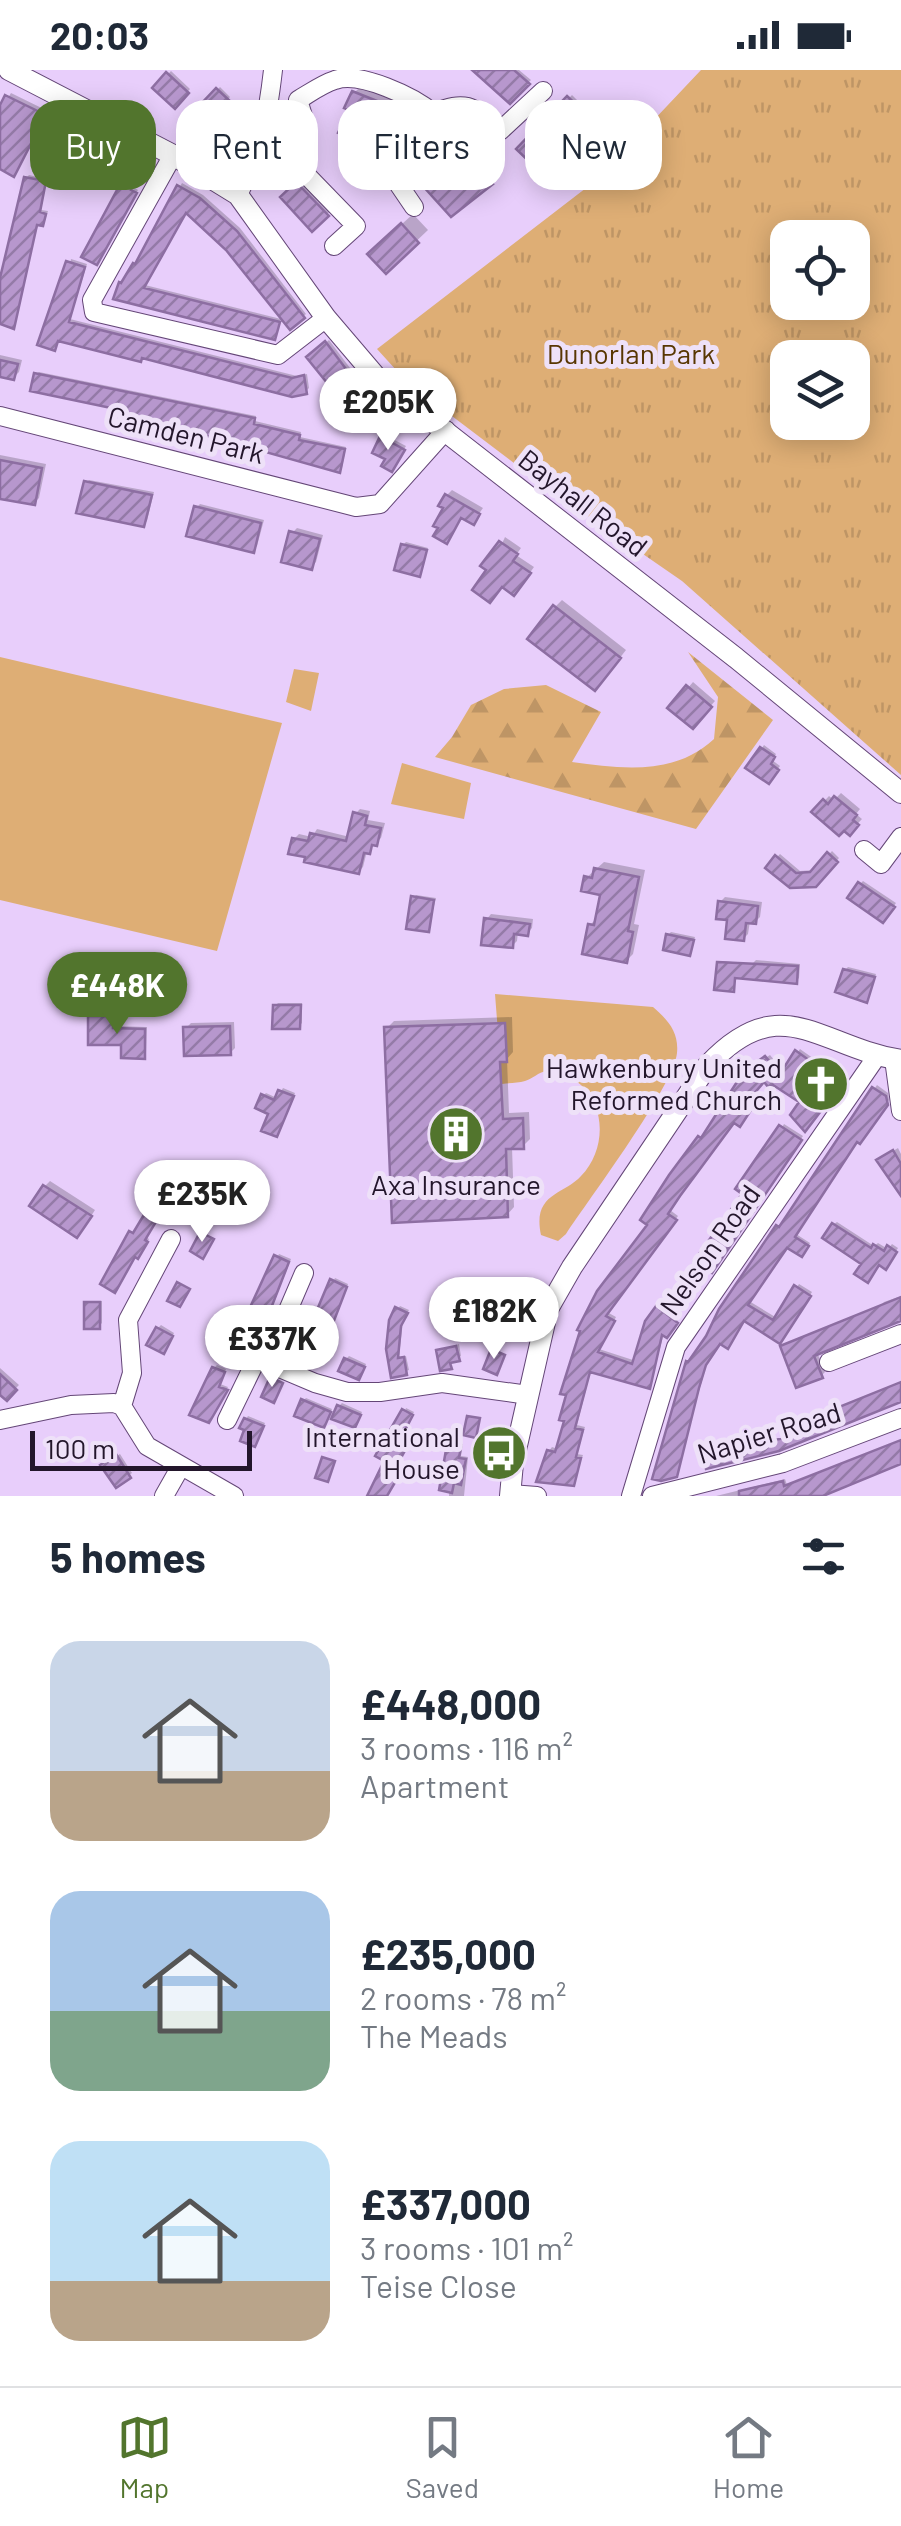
<!DOCTYPE html>
<html lang="en">
<head>
<meta charset="utf-8">
<style>
	:root { --surface:#fff; --page:#f2f2f3; --text:#1f2937; --muted:#747a83; --line:#e0e1e3; --accent:#52752d }
	body { margin:0; font-family:Barlow,sans-serif; background:var(--page); color:var(--text); height:100vh; display:flex; flex-direction:column; font-size:38px; white-space:nowrap }
	* { box-sizing:border-box; margin:0 }
	p { font-size:32px; color:var(--muted) }
	.icon { flex:none; width:55px; height:55px; fill:none; stroke:currentColor; stroke-width:2; stroke-linecap:round; stroke-linejoin:round }
	.map { position:relative; height:1426px; overflow:hidden }
	.drawer { display:flex; flex-direction:column; background:var(--surface); flex:1 }
	.drawer>* { flex:none }
	.top-card { position:absolute; left:30px; top:30px; width:842px; height:90px; display:flex; gap:20px }
	.controls { position:absolute; left:770px; top:150px; display:grid; gap:20px }
	.controls a { display:grid; place-items:center; width:100px; height:100px; border-radius:20px; background:var(--surface); box-shadow:0 5px 25px #0003; font-size:50px }
	.scale { position:absolute; left:30px; bottom:25px; width:222px; box-sizing:border-box; padding-left:10px; border:5px solid #23162b; border-top:0; font-size:28px; line-height:35px; white-space:nowrap; color:#23162b; -webkit-text-stroke:8px #eee1f8; paint-order:stroke }
	.price { position:absolute; translate:-50% -85px; padding:0 22px; border-radius:35px; background:#fff; color:#222; font-size:32px; line-height:65px; filter:drop-shadow(0 2px 5px #0008) }
	.price::after { content:''; position:absolute; left:50%; top:60px; width:30px; height:22px; margin-left:-15px; background:inherit; clip-path:polygon(0 0,100% 0,50% 100%) }
	.price.active { background:var(--accent); color:#fff }
	ul { padding:0; list-style:none }
	li { display:flex; align-items:center; gap:30px; height:250px; padding:0 50px }
	li span { display:grid; place-items:center; flex:none; width:280px; height:200px; border-radius:30px; color:#555 }
	li>.icon { margin-inline-start:auto }
	span .icon { width:120px; height:120px; fill:#fffc; stroke-width:1 }
	li b { font-size:42px }
	h2 { display:flex; justify-content:space-between; align-items:center; height:120px; padding:0 50px; font-size:42px }
	.pill { padding:0 35px; border-radius:30px; background:var(--surface); box-shadow:0 5px 25px #0003; font-size:35px; line-height:90px }
	.pill.active { background:var(--accent); color:#fff }
	.status { display:flex; justify-content:space-between; align-items:center; height:70px; padding:0 50px; background:var(--surface); direction:ltr }
	.status svg { height:28px; fill:currentColor }
	.menu { display:flex; justify-content:space-around; align-items:center; height:140px; border-top:2px solid var(--line); background:var(--surface); font-size:28px; color:var(--muted) }
	.menu a { display:grid; justify-items:center; gap:5px }
	.menu .active { color:var(--accent) }
	.map>svg:first-child { display:block }
	.grass { fill:#deae75 }
	.forest { fill:url(#forest-firs) }
	.park { fill:url(#park-tufts); fill-rule:evenodd }
	.shadow { fill:#0003 }
	.building { fill:url(#building-hatch); stroke:#8d6ea2; stroke-width:2.5 }
	.lines { fill:none; stroke-linecap:round; stroke-linejoin:round }
	.minor-casing { stroke:#644677; stroke-width:20 }
	.tertiary-casing { stroke:#644677; stroke-width:22 }
	.minor { stroke:#fff; stroke-width:18 }
	.tertiary { stroke:#fff; stroke-width:20 }
	.labels { text-anchor:middle; stroke-width:10; stroke-linejoin:round; paint-order:stroke }
	.park-label { font-size:28px; fill:#583602; stroke:#eee1f8 }
	.street-label { font-size:28px; fill:#23162b; stroke:#eee1f8 }
	.poi-label { font-size:28px; fill:#23162b; stroke:#eee1f8; text-anchor:end }
</style>
</head>
<body>
<div class="status"><b>20:03</b><svg viewBox="0 0 49 12"><path d="M0 12V9h3v3zM5 12V6h3v6zM10 12V3h3v9zM15 12V0h3v12zM26 1h20v11H26zM47 4h2v5h-2z"/></svg></div>
<div class="map">
<svg width="901" height="1426" viewBox="0 0 901 1426">
	<defs>
		<pattern id="forest-firs" width="22" height="20" patternUnits="userSpaceOnUse" patternTransform="scale(2.5)"><rect width="22" height="20" fill="#deae75"/><path d="M5 1l3.5 6h-7zM16 11l3.5 6h-7z" fill="#be9565"/></pattern>
		<pattern id="park-tufts" width="24" height="20" patternUnits="userSpaceOnUse" patternTransform="scale(2.5)"><rect width="24" height="20" fill="#deae75"/><path d="M3 7l-1-3M5 7V3M7 7l1-3M15 17l-1-3M17 17v-4M19 17l1-3" fill="none" stroke="#be9565"/></pattern>
		<pattern id="building-hatch" width="6" height="6" patternUnits="userSpaceOnUse" patternTransform="scale(2.5)"><rect width="6" height="6" fill="#b797cd"/><path d="M-1 1l2-2M0 6l6-6M5 7l2-2" fill="none" stroke="#947aa7"/></pattern>
	</defs>
	<rect width="100%" height="100%" fill="#e8cefb"/>
	<path class="grass" d="M0,587l282,66 -65,228 -217,-51z
		M294,599l25,4 -8,38 -25,-9z
		M402,693l69,20 -7,36 -73,-15z
		M495,924l158,13c15,13 26,25 24,46 -3,33 -88,146 -111,181l-8,7 -17,-6c-9,-42 23,-40 40,-59 24,-25 26,-67 0,-91 -9,-8 -22,-17 -35,-14 -7,1 -14,8 -21,10 -7,2 -16,2 -23,3z"/>
	<path class="forest" d="M688,582l85,68 -77,109 -261,-72 17,-20 19,-32 33,-16 42,-4 55,27 -29,50c50,7 102,14 142,-23l4,-42z"/>
	<path class="park" d="M701,0h200v705l-219,-194 -139,-96 -136,-103 -30,-33 222,-171zM788,168h64v64h-64zM788,288h64v64h-64z"/>
	<path class="shadow" d="M475,0h44l12,10 -21,21z
		M171,1l19,18 -15,17 -20,-18z
		M365,12l56,22 -7,16 -27,32 -35,-44 2,-15z
		M220,17l10,10 -16,18 -11,-10z
		M11,23l53,26 -8,15 -18,-4 -38,37v-56z
		M572,25l18,18 -52,53 -18,-17z
		M77,67l27,4 39,24 -11,21 6,4 -39,69 30,-85 -40,-20 -5,9 -10,-23z
		M481,68l13,16 -3,4 11,14 -11,11 -56,-9z
		M308,103l30,31 -26,24 -29,-31z
		M29,105l18,4 -6,31 7,1 -3,10 -6,2 -7,21 -6,-66z
		M182,113l21,12 37,33 66,86 -16,13 -62,-79 -42,-38 -41,75 136,34 -6,18 -159,-40z
		M413,144l15,16 -42,40 -5,-27z
		M71,189l16,5 -17,55 227,57 10,-2 2,14 -3,3 -247,-52 -5,9z
		M329,270l51,68 -18,15 -53,-66z
		M0,285l22,5 -3,12 -5,5 -14,-3z
		M39,302l217,44 -1,5 46,11 -1,5 46,10 -4,21 -3,3 -220,-64 -83,-33z
		M385,365l21,11 -12,20 -6,-8 -6,-20z
		M0,385l46,9 -7,34 -5,5 -34,-7z
		M89,410l65,12 -7,29 -3,3 -58,-41z
		M452,420l31,18 -10,14 -11,-6 -11,20 -5,-29 1,-12z
		M200,434l64,16 -7,26 -4,4 -57,-42z
		M297,458l26,7 -7,27 -5,5 -19,-34z
		M505,467l16,11 -5,7 18,12 -15,21 -16,-4 -13,-14z
		M406,472l22,6 -9,26 -16,-29z
		M562,530l64,50 -24,31 -47,-74z
		M693,612l22,19 -22,25 -22,-18z
		M764,675l12,9 -4,6 8,6 -9,12 -9,-30z
		M841,723l19,16 -4,5 6,5 -13,14 -35,-21 15,-16 5,4z
		M360,739l10,2 -2,9 17,3 -4,15 -14,13 -4,16 -5,5 -50,-16 -14,-17 5,-5 13,3 5,-8 33,8 5,-23z
		M832,781l7,7 -24,27 -47,-18 12,-13 20,17 15,-1z
		M604,792l41,8 -11,54 5,1 -6,29 -7,7 -36,-36 8,-8 5,-24 -17,-15z
		M863,811l33,22 -10,14 -26,-33z
		M416,825l20,3 -8,32 -15,-32z
		M725,827l37,5 -2,15 -5,5 -5,-1 -2,13 -5,5 -23,-37z
		M491,844l42,5 -1,9 -5,5 -9,-1 -1,9 -5,5 -26,-26z
		M671,862l24,5 -6,17 -21,-19z
		M756,890l44,4 -1,14 -3,3 -59,-6 -4,15 -13,-26 3,-3 29,3z
		M848,897l28,7 -10,26 -21,-30z
		M278,933h24v20l-3,3 -24,-20z
		M94,944l20,1v11l33,1 -1,26 -2,3 -21,-14 -32,-25z
		M512,947l1,35 -6,7 2,54 20,-1 1,27 -7,7 -11,1 2,60 -7,8 -120,-187 7,-7z
		M234,952l1,26 -5,5 -44,-25 5,-5z
		M800,979l41,29 -8,15 -30,8 -39,-23 -17,21 7,4 -11,17h-8l-65,90 8,6 -71,96 9,5 -17,32 34,11 28,-55 18,13 -9,14 -6,1 -14,53 -59,-16 -14,55 8,2 -8,27 6,1 -10,28 -24,-32 3,-4 6,2 9,-30 2,-25 -6,-2 87,-168 49,-87 6,-1 45,-68 20,-13 14,17z
		M877,1015l11,8 1,7 -26,38 -5,2 -62,94 14,9 -5,8 -17,-6 -39,56 28,17 22,-34 13,8 -29,46 -38,-19 -24,23 -13,18 -33,115 13,-113 20,-25 13,-27 57,-84 5,-1z
		M283,1018l12,5 -16,38 -16,-35 3,-3 11,5z
		M784,1054l19,12 -89,131 32,-74z
		M898,1078l3,6v39l-18,-36z
		M166,1099l11,5 -17,24 7,4 -21,35 3,2 -8,14 -10,-20 6,-1 25,-39z
		M50,1111l45,29 -13,20 -37,-44z
		M221,1129l19,1 -5,18 -17,-16z
		M837,1152l37,24 4,-3 10,6 4,-5 6,4 -10,16 -24,-1 -30,-39z
		M279,1184l12,5 -20,51 -7,1 -22,20v-18l3,-3 6,2z
		M335,1208l13,6 -21,54 -12,-1 -9,20 -15,-14 3,-2 6,2 4,-7 4,2z
		M901,1226v23l-84,33 8,20 -4,4 -38,-30 79,-33 7,5 15,-16z
		M89,1231h13v22l-3,3 -13,-23z
		M400,1236l9,4 -6,11 -4,36 7,-1 3,14 -16,5 5,-66z
		M161,1255l13,8 -8,16 -8,-21z
		M459,1274l2,12 -9,4 -2,7 -12,-16z
		M349,1286l17,8 -4,10 -16,-15z
		M217,1295l9,4 -6,15 8,3 -17,30 3,-49z
		M0,1298l19,17 -13,13 -6,-6z
		M901,1312v17l-95,39 -101,16 82,-17 1,-9z
		M306,1328l26,11 -8,17 -21,-25z
		M342,1333l20,9 -5,11 -18,-17z
		M406,1338l8,4 -13,25 9,4 -15,26 6,3 -15,26h-6z
		M248,1346l17,7 -8,18 -11,-22z
		M901,1370v23l-86,33h-99l69,-17 2,6z
		M453,1372l10,2 -2,12 7,1 -4,39h-15l1,-51z
		M120,1384l12,19 -15,11 -11,-22z"/>
	<path class="building" d="M472,0h42l16,14 -20,20z
		M166,2l23,21 -14,16 -23,-21z
		M216,18l14,13 -16,17 -14,-13z
		M352,21l60,24 -8,19 -6,-2 -10,23 -50,-22 11,-23 -5,-2z
		M5,25l57,28 -9,17 -16,-8 -23,45 -14,-8v-64z
		M567,26l22,21 -51,53 -22,-21z
		M72,69l28,4 42,25 -11,22 6,3 -40,72 -16,-8 44,-82 -38,-19 -2,9 -17,-2z
		M469,77l16,20 -4,3 12,14 -42,33 -30,-33z
		M24,107l22,4 -6,31 6,2 -3,12 -6,-1 -23,104 -14,-5v-46z
		M296,112l33,34 -17,16 -32,-35z
		M177,115l23,13 37,33 68,87 -15,12 -64,-80 -40,-37 -42,75 136,34 -5,18 -162,-41 6,-17 2,1 12,-20 2,1z
		M401,153l18,20 -33,31 -19,-20z
		M66,191l19,6 -16,55 223,56 12,-3 3,19 -15,3 -150,-39 -1,4 -83,-21 -3,10 -18,-6z
		M325,271l54,72 -17,13 -56,-69z
		M0,290l18,4 -4,16 -14,-3z
		M34,303l221,45 -1,6 46,11 -1,5 46,9 -5,24 -92,-26 -1,4 -20,-4 2,-6 -67,-15v-3l-46,-11v-3l-86,-18z
		M380,366l25,14 -13,22 -11,-6 4,-7 -13,-6z
		M0,390l42,8 -7,37 -35,-6z
		M84,411l68,14 -8,32 -68,-14z
		M445,424l35,20 -6,11 -13,-7 -14,26 -14,-8 5,-8 -5,-2 10,-18 -5,-2z
		M194,436l67,17 -7,30 -68,-17z
		M289,461l31,8 -8,31 -31,-8z
		M499,471l19,13 -5,7 18,12 -17,23 -12,-9 -12,16 -18,-13 14,-20 -6,-4z
		M401,474l26,6 -7,27 -26,-7z
		M553,535l68,53 -26,33 -68,-52z
		M686,615l26,22 -19,22 -26,-21z
		M760,677l15,10 -4,7 8,6 -10,14 -24,-16z
		M834,726l23,19 -4,5 6,5 -9,11 -6,-5 -5,5 -28,-24 12,-13 5,5z
		M353,742l14,4 -2,9 16,3 -4,18 -5,-1 -2,9 -6,-1 -5,21 -55,-12 1,-5 -17,-3 4,-16 16,3 2,-8 36,8z
		M827,782l11,10 -22,25 -26,1 -25,-20 10,-13 21,18 14,-1z
		M594,798l45,9 -11,54 5,1 -6,31 -45,-9 6,-30 6,1 6,-30 -19,-4 3,-15 8,2z
		M858,812l37,25 -12,16 -36,-25z
		M411,826l23,4 -5,32 -23,-3z
		M718,831l40,5 -2,18 -10,-1 -2,18 -19,-2 2,-19 -11,-1z
		M484,848l46,6 -2,12 -14,-2 -1,14 -32,-3z
		M666,864l28,6 -4,16 -27,-6z
		M717,892l81,4 -1,18 -62,-6 -1,14 -20,-2z
		M843,899l32,8 -8,26 -32,-11z
		M273,935h28l-1,24h-28z
		M88,946h25v12l32,1v30l-24,-1v-13h-33z
		M505,953l2,39h-7l3,57 20,-1 1,31h-18l2,68 -116,6 -8,-196z
		M230,956l1,29 -47,1 -1,-29z
		M795,980l44,32 -9,17 -25,33 -15,-17 9,-13 -26,-17 -4,3 -5,-6 -18,21 7,4 -13,20 -6,-4 -54,73 -12,18 9,6 -71,96 9,5 -17,31 34,12 13,-43 11,-15 22,17 -11,15 -5,-3 -12,54 -60,-17 -15,56 8,2 -7,27 5,1 -7,28 -38,-4 11,-32 8,2 9,-31 -5,-1 7,-25 -6,-1 20,-63 -3,-1 20,-39 50,-66 -7,-5 29,-45 29,-39 3,2 43,-67 21,-15 15,18z
		M872,1017l14,9 2,9 -28,39 -3,-2 -62,95 14,9 -7,11 -15,-9 -39,57 25,15 21,-35 17,11 -31,48 -36,-23 -16,28 -8,-5 -14,21 -7,23 -22,89 -16,4 -9,-2 34,-118 2,1 18,-26 13,-27 57,-84 3,2z
		M278,1020l16,6 -17,41 -16,-6 7,-17 -13,-6 6,-14 13,6z
		M779,1055l23,15 -90,133 -18,-12 48,-67 -7,-5z
		M893,1080l8,14v32l-25,-36z
		M161,1100l15,8 -12,19 -14,-7z
		M43,1115l49,31 -15,22 -48,-32z
		M154,1128l12,7 -21,35 3,2 -10,17 -3,-2 -20,36 -15,-9 29,-53 4,2z
		M215,1130l23,2 -2,18 -22,-2z
		M832,1153l39,25 2,-4 11,7 3,-6 10,7 -11,18 -7,-5 -11,18 -14,-9 7,-10 -39,-26z
		M200,1162l14,7 -11,20 -13,-8z
		M274,1185l15,7 -21,54 -4,-2 -22,46 -13,-5 10,-23 -6,-2 7,-19 7,3z
		M330,1209l17,8 -22,57 -19,-8z
		M177,1212l13,7 -10,18 -13,-6z
		M901,1227v24l-87,35 9,22 -27,10 -16,-42z
		M84,1232h16v27h-16z
		M395,1237l13,6 -7,13 -3,32 6,-1 3,18 -16,3 -5,-29 3,-29z
		M156,1257l17,9 -9,18 -18,-9z
		M299,1268l13,5 -8,19 -20,-8 5,-12 7,3z
		M456,1276l4,15 -10,2 2,6 -12,2 -4,-21z
		M491,1279l14,6 -8,20 -14,-6z
		M344,1288l21,9 -6,13 -21,-9z
		M212,1297l13,5 -6,15 9,3 -19,33 -20,-8z
		M0,1304l17,16 -10,11 -7,-6z
		M270,1307l13,6 -9,20 -13,-6z
		M901,1312v20l-122,49 -73,18 -3,-16 82,-15 -3,-8z
		M301,1329l30,13 -7,16 -30,-12z
		M337,1335l24,10 -6,13 -24,-9z
		M402,1339l11,6 -13,25 8,5 -14,26 6,3 -13,22h-20l17,-35 -9,-5z
		M467,1346l13,2 -4,20 -13,-3z
		M244,1348l20,8 -9,21 -15,-6 4,-11 -5,-2z
		M901,1370v24l-78,32h-84v-5l44,-10 1,5z
		M447,1374l14,3 -2,11 7,1 -5,26 -7,-2 -2,10 -13,-3z
		M116,1384l15,24 -15,10 -16,-23z
		M322,1387l13,4 -7,21 -13,-4z"/>
	<g class="lines">
		<g class="minor-casing">
			<path id="minor" d="M173,85l-81,145 2,12 184,43 48,-37
				M238,125c23,-48 29,-72 35,-125
				M414,137l-17,-25 16,-29 22,-4 5,-18 -7,-18
				M334,176l22,-20 -67,-69 -1,-12 15,-29 -5,-16c12,-7 24,-16 37,-20 25,-9 79,17 98,33 36,-14 40,-6 67,18l43,-40
				M0,346l356,91 24,-3 66,-74
				M864,780l17,14 20,-27
				M894,989l7,52
				M256,1288l59,25 32,9h33l62,-9 86,12
				M829,1292l72,-28
				M122,1336l10,-33 -4,-53 43,-81
				M0,1350l71,-15 43,-2 8,3 25,40 87,50
				M227,1350l37,-76 19,-22 21,-49
				M510,1424l27,2
				M164,1426l17,-30
				M631,1426l45,-149 201,-291
				M652,1426l131,-33 118,-45"/>
		</g>
		<g class="tertiary-casing">
			<path id="tertiary" d="M9,0l164,85 65,40 88,123 52,61 358,279 165,135
				M510,1426l3,-33 35,-154 24,-42 136,-202c73,-78 111,-18 193,-5"/>
		</g>
		<use href="#minor" class="minor"/>
		<use href="#tertiary" class="tertiary"/>
	</g>
	<defs>
		<g id="church-disc" transform="scale(2.875)"><circle r="9.5" fill="#52752d" stroke="#eee1f8"/><path d="M-1.2-6h2.4v3.5h3.3v2.4h-3.3V6h-2.4V-.1h-3.3v-2.4h3.3Z" fill="#fff"/></g>
		<g id="building-disc" transform="scale(2.875)"><circle r="9.5" fill="#52752d" stroke="#eee1f8"/><path d="M-4-6H4V6H1V3H-1V6H-4ZM-2.5-4.3h1.7v1.8h-1.7ZM.8-4.3h1.7v1.8H.8ZM-2.5-1h1.7V.8h-1.7ZM.8-1h1.7V.8H.8Z" fill="#fff"/></g>
		<g id="bus-disc" transform="scale(2.875)"><circle r="9.5" fill="#52752d" stroke="#eee1f8"/><path d="M-5-6H5V4H4V6H2V4H-2V6H-4V4H-5ZM-3.5-4V0h7V-4ZM-3.5 1.2v1.5H-2V1.2ZM2 1.2v1.5H3.5V1.2Z" fill="#fff"/></g>
	</defs>
	<g fill-rule="evenodd">
		<use href="#church-disc" x="821" y="1014"/>
		<use href="#building-disc" x="456" y="1064"/>
		<use href="#bus-disc" x="499" y="1383"/>
	</g>
	<g class="labels">
		<g class="park-label">
			<text x="631" y="294">Dunorlan Park</text>
		</g>
		<g class="street-label">
			<text transform="translate(186 365) rotate(14)" y="10">Camden Park</text>
			<text transform="translate(583 433) rotate(38)" y="10">Bayhall Road</text>
			<text transform="translate(710 1180) rotate(-55)" y="10">Nelson Road</text>
			<text transform="translate(769 1363) rotate(-17)" y="10">Napier Road</text>
		</g>
		<g class="poi-label">
			<text x="782" y="1008">Hawkenbury United<tspan x="782" dy="32">Reformed Church</tspan></text>
			<text x="456" y="1125" text-anchor="middle">Axa Insurance</text>
			<text x="460" y="1377">International<tspan x="460" dy="32">House</tspan></text>
		</g>
	</g>
</svg>
<div class="controls">
<a><svg class="icon" aria-label="locate" viewBox="0 0 24 24"><circle cx="12" cy="12" r="6"/><path d="M12 2v4M12 18v4M2 12h4M18 12h4"/></svg></a>
<a><svg class="icon" aria-label="layers" viewBox="0 0 24 24"><path d="M12 4l9 5-9 5-9-5zM3 14l9 5 9-5"/></svg></a>
</div>
<div class="scale">100 m</div>
<b class="price" style="left:388px;top:383px">£205K</b>
<b class="price active" style="left:117px;top:967px">£448K</b>
<b class="price" style="left:202px;top:1175px">£235K</b>
<b class="price" style="left:494px;top:1292px">£182K</b>
<b class="price" style="left:272px;top:1320px">£337K</b>
<div class="top-card">
<a class="pill active">Buy</a>
<a class="pill">Rent</a>
<a class="pill">Filters</a>
<a class="pill">New</a>
</div>
</div>
<section class="drawer">
<h2>5 homes<svg class="icon" aria-label="filters" viewBox="0 0 24 24"><path d="M4 7h16M4 17h16"/><circle cx="9" cy="7" r="2"/><circle cx="15" cy="17" r="2"/></svg></h2>
<ul>
<li><span style="background:linear-gradient(#c9d6e8 65%,#b9a48a 0)"><svg class="icon" aria-label="home" viewBox="0 0 24 24"><path d="M3 11l9-7 9 7M6 9v11h12V9"/></svg></span><div><b>£448,000</b><p>3 rooms · 116 m²</p><p>Apartment</p></div></li>
<li><span style="background:linear-gradient(#a9c7e8 60%,#7fa58c 0)"><svg class="icon" aria-label="home" viewBox="0 0 24 24"><path d="M3 11l9-7 9 7M6 9v11h12V9"/></svg></span><div><b>£235,000</b><p>2 rooms · 78 m²</p><p>The Meads</p></div></li>
<li><span style="background:linear-gradient(#bfe0f5 70%,#b9a48a 0)"><svg class="icon" aria-label="home" viewBox="0 0 24 24"><path d="M3 11l9-7 9 7M6 9v11h12V9"/></svg></span><div><b>£337,000</b><p>3 rooms · 101 m²</p><p>Teise Close</p></div></li>
</ul>
</section>
<nav class="menu">
<a class="active"><svg class="icon" aria-label="map" viewBox="0 0 24 24"><path d="M3 6l6-2 6 2 6-2v14l-6 2-6-2-6 2zM9 4v14M15 6v14"/></svg>Map</a>
<a><svg class="icon" aria-label="saved" viewBox="0 0 24 24"><path d="M7 4h10v16l-5-4-5 4z"/></svg>Saved</a>
<a><svg class="icon" aria-label="home" viewBox="0 0 24 24"><path d="M3 11l9-7 9 7M6 9v11h12V9"/></svg>Home</a>
</nav>
</body>
</html>
